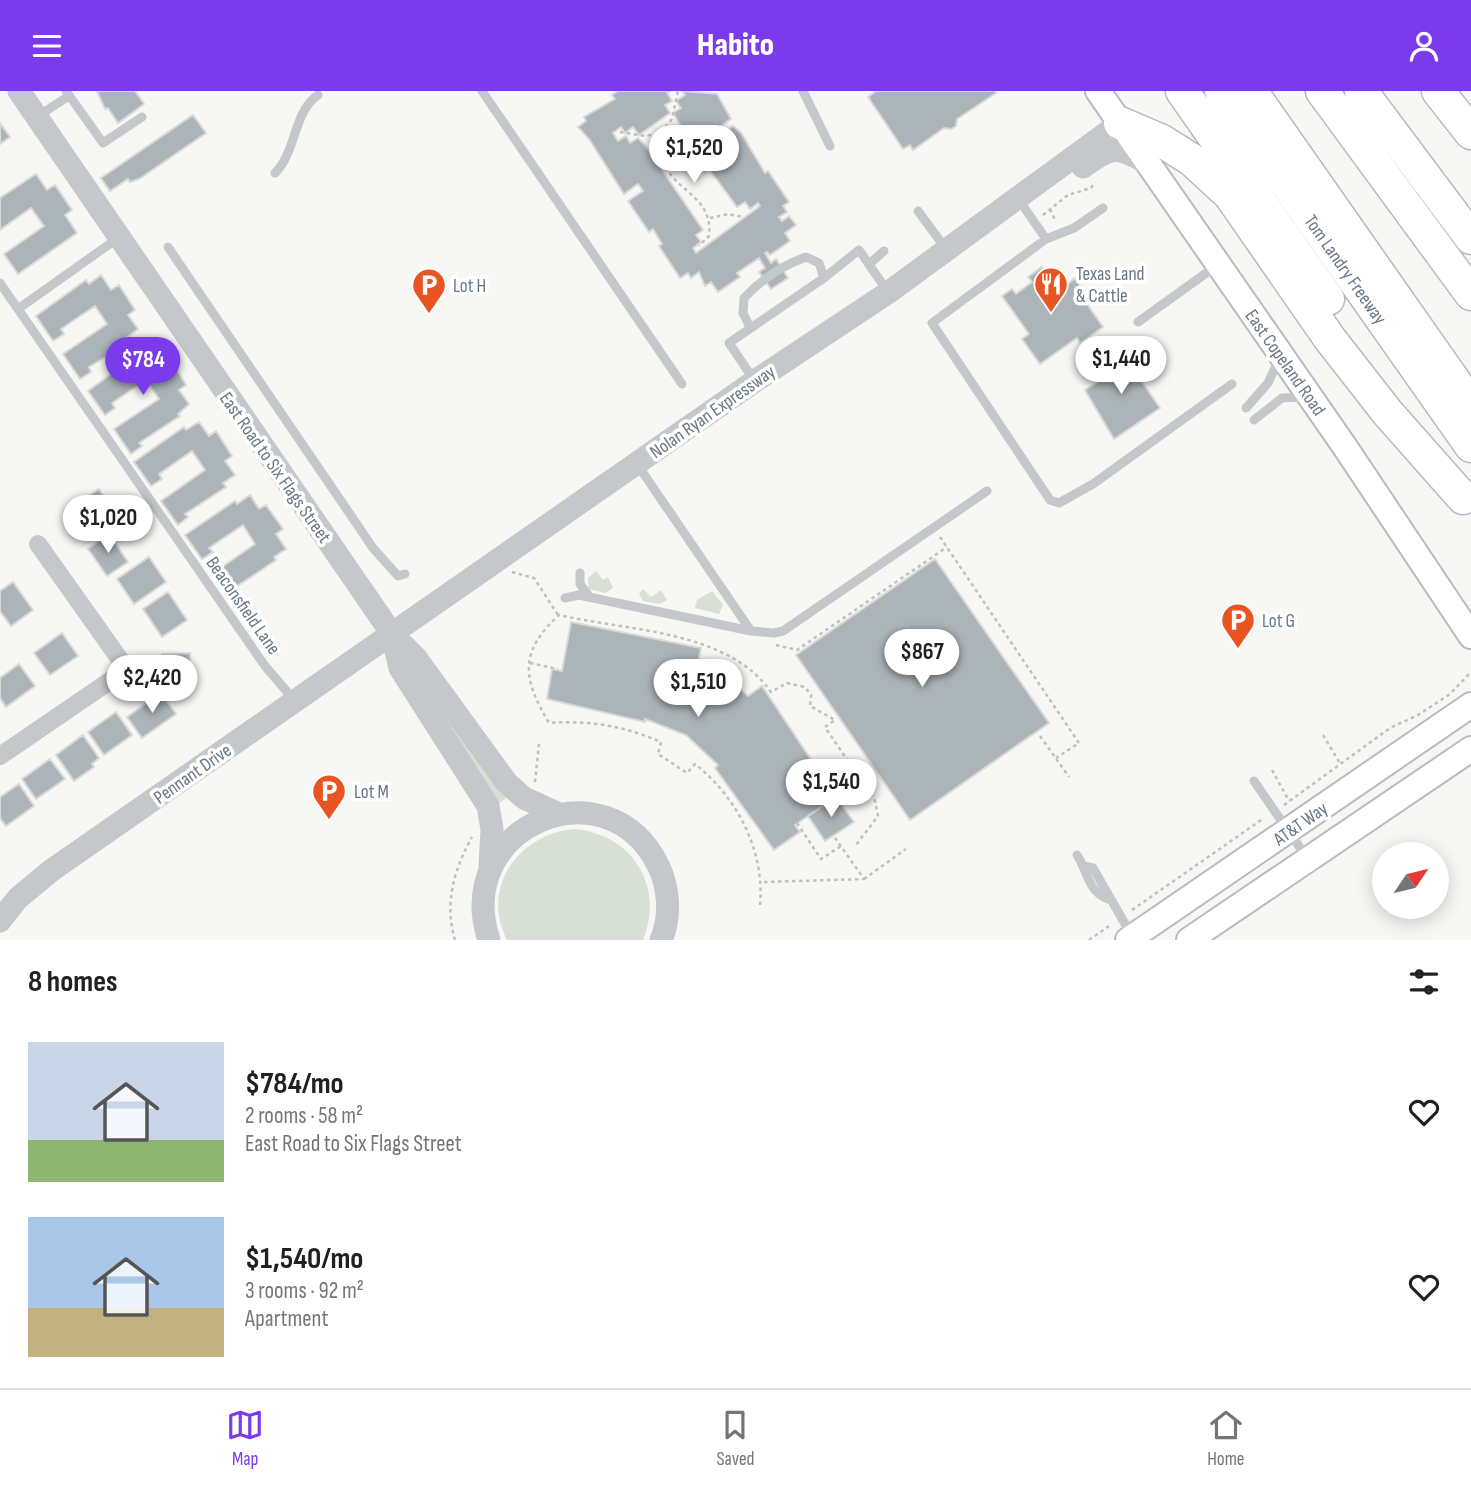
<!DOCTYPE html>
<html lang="en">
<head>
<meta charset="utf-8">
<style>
	:root { --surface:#fff; --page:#f6f6f6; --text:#202124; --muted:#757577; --line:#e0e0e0; --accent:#7c3aed }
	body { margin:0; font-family:"Sofia Sans Condensed",sans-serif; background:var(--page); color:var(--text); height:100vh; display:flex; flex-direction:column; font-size:26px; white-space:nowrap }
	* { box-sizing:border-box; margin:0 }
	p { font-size:23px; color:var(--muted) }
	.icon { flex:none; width:38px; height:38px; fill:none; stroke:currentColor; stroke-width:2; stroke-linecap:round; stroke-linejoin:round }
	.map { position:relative; height:849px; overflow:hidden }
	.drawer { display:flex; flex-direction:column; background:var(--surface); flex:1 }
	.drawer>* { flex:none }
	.needle { width:46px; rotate:55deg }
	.controls { position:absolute; left:1372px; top:751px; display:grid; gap:14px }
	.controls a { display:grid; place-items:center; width:77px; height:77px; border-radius:50%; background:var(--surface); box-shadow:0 4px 18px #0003; font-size:35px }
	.price { position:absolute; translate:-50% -60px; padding:0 16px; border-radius:24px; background:#fff; color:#222; font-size:23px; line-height:46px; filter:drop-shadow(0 2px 4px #0008) }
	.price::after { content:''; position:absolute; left:50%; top:42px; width:21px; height:16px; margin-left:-10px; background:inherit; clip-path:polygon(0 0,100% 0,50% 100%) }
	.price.selected { background:var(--accent); color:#fff }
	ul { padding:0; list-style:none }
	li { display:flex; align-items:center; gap:21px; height:175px; padding:0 28px }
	li span { display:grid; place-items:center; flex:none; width:196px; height:140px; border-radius:0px; color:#555 }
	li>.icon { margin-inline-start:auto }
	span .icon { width:84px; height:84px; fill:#fffc; stroke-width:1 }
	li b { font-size:30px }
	h2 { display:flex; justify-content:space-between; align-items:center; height:84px; padding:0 28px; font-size:30px }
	header { display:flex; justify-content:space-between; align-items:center; height:91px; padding:0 28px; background:var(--accent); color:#fff; font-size:32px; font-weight:800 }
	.dock { display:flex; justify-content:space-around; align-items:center; height:98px; border-top:2px solid var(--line); background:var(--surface); font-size:19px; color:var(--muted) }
	.dock a { display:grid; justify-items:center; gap:4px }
	.dock .selected { color:var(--accent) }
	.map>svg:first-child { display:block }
	.green { fill:#d8dfd5 }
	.water { fill:#bfc9ce }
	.building { fill:#abb4b9; stroke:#d9d9d6; stroke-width:2 }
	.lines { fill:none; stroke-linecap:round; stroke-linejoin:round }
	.secondary-casing { stroke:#b6bcc0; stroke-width:28 }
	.motorway-casing { stroke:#b7babd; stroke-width:35 }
	.path { stroke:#bec0c2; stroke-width:2.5; stroke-dasharray:3.5 3.5; stroke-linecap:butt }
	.service { stroke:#c4c8cb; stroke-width:9 }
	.minor { stroke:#c4c8cb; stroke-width:18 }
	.tertiary { stroke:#c4c8cb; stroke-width:23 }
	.secondary { stroke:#fff; stroke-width:24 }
	.motorway { stroke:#fff; stroke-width:32 }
	.labels { text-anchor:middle; stroke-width:7; stroke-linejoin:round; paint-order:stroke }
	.street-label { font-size:19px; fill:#657786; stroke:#fff }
	.poi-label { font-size:19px; fill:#657786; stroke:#fff; text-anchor:start }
</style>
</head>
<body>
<header><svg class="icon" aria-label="menu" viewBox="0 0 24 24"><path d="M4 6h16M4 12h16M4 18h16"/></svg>Habito<svg class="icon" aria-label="person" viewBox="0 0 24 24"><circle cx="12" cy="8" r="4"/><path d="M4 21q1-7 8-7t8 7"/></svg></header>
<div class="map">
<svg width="1471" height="849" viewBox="0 0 1471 849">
	<rect width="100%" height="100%" fill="#f7f7f4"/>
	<path class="green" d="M596,480l7,9 5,-3 5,11 -8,5 -16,-4 -1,-11z
		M643,498l8,8 10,-7 6,10 -7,4 -17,-3 -4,-7z
		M712,500l11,14 -4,9 -24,-6 2,-8z
		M428,601l7,8 71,98 -9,7z
		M574,738c58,5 91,57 69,111h-136c-27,-53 12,-106 67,-111z"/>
	<path class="water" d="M679 72a9 9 0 1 1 18 0a9 9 0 1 1-18 0Z"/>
	<path class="building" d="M97,0h38l9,13 -26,19 -10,-15 -3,1z
		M618,0h52l-3,2 5,8 -7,4 5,8 -31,22 -6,-8 -8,6 -4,-6 -8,6 5,8 8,-5 4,7 8,-5 7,7 58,85 -7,5 5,7 -8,6 3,5 64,-47 -2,-3 -8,6 -5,-7 -8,5 -28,-38 -4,3 -22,-31 5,-3 -15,-25 8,-5 -5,-7 9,-6 -3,-4 35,3 14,25 -15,10 5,8 12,-11 8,7 24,40 3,-2 21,31 -6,4 4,6 -8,5 3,4 7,-5 7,9 -11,8 5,8 -20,14 -3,-3 -2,1 6,10 5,-4 12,19 -17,11 -12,-17 6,-4 -6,-10 -22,15 3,4 -22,15 -7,-10 -6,4 -6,-14 -8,6 -3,-5 -8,5 -21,-32 3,-2 -9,-15 -4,3 -21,-31 15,-10 -5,-7 -14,10 -35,-55 -11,-12 8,-6 -2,-4 31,-18 -3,-4z
		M876,0h119l1,2 -39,26 -1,7 -5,3 -7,-1 -31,22 -3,-5 -7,4 -35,-52z
		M193,24l13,18 -67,46 -9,3 -2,-3 -18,12 -9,-13z
		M0,32l10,14 -10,7z
		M36,83l11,16 8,-5 17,25 -7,5 12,18 -59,41 -14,-20 40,-28 -13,-18 -31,22v-32z
		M1042,176l9,12 6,-5 8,12 10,-8 11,16 -4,3 21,30 -23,16 -3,-5 -37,26 -18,-25 7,-5 -27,-38 10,-7 4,5 16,-12 -4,-5z
		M101,184l10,15 8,-5 16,25 -7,5 10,14 -12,9 3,5 -40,24 2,5 -11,7 -17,-25 44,-30 -12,-18 -34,23 3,5 -11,7 -17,-25 50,-36 3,4z
		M152,259l10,15 8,-6 16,26 -7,5 10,14 -11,10 2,2 -41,27 3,3 -11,8 -17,-25 45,-30 -13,-19 -34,23 3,5 -10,7 -17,-24 49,-36 3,4z
		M1111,265l10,13 11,-9 11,17 -3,2 20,29 -46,31 -29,-49 14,-9 -8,-12z
		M199,331l10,14 7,-5 16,25 -7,5 10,14 -12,8 3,4 -41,27 3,3 -10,8 -17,-24 44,-31 -13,-19 -33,23 3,5 -11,7 -17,-24 50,-35 2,3z
		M99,398l18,28 -23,15 -18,-28z
		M250,404l9,14 7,-4 17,24 -7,5 10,15 -12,8 2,3 -40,27 3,4 -11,7 -16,-24 43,-30 -12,-19 -34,23 4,4 -11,7 -17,-24 50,-34 2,3z
		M109,443l19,28 -21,14 -19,-27z
		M149,466l17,25 -32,22 -17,-25z
		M935,468l114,164 -139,97 -114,-165z
		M13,491l20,28 -22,16 -11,-15v-20z
		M168,501l19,28 -25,17 -19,-28z
		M571,531l130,26 -3,15 27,13 23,20 14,-10 74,111 -41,28 5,7 -26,18 -59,-82 3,-3 -32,-30 -41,-16v3l-98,-23 5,-30 10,2z
		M62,542l16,23 -28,19 -16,-22z
		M190,562l1,34 -28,1 -1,-34z
		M19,573l16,22 -29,21 -6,-9v-20z
		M161,602l15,21 -34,24 -15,-21z
		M116,621l16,23 -28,20 -16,-23z
		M83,644l16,23 -7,6 2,3 -20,14 -18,-26z
		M50,668l15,20 -29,20 -14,-20z
		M19,693l15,22 -28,20 -6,-8v-21z
		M836,706l18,25 -29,19 -17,-25z"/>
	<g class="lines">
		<g class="secondary-casing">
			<path id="secondary" d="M1098,0l247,356 126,189
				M1128,849l343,-235
				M1189,849l282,-191"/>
		</g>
		<g class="motorway-casing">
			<path id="motorway" d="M1182,0l146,208
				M1221,0l250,355
				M1251,0l220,314
				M1322,0l149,203
				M1361,0l110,147
				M1438,0l33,42
				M1120,32l42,18 30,19 38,35 100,144 57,73 76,86"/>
		</g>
		<path class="path" d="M620,41l25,4 16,-3 11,-14 6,-28
			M661,42c-7,61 53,52 48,103l-10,10
			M1050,118l6,13
			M1043,124l25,-20 23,-7 4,-6
			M710,127l18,-4 15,3
			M940,446l139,206 -23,15
			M512,481l22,6 24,37
			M776,554l21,5 150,-103
			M530,572l28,6
			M1323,644l18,30
			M1040,645l29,41
			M1272,679l17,31
			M535,691l4,-38
			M1284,714l106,-77 28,-13 32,-21 21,-22
			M797,732l24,36 20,-13
			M864,788l42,-30
			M764,791l100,-3 -31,-44
			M760,814c5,-54 -23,-108 -65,-141l-8,9 -29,-19 3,-12c-37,-16 -72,-22 -112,-19 -26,-44 -31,-70 10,-108 68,16 169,15 212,77l16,-9 18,4 6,8 -1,11 25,14 -10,7 50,74 3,15 -22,29
			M1132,819l132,-92
			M455,849c-11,-36 -1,-71 17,-103
			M1089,849l23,-16"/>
		<path class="service" d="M66,0l37,52 39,-26
			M482,0l200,293
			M803,0l27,55
			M38,25l31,-20
			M275,82c22,-22 18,-61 43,-78
			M1019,109l27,39
			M1103,117l-29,20 -28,11 -114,84 118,177 9,3 34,-19 139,-100
			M918,120l28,38
			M168,156l205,301 25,28 7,-2
			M869,173l15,-13
			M824,187l35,-28 29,42
			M0,192l265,383 30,35
			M18,218l100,-71
			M1138,231l78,-56
			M750,236l-7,-14 1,-15c17,-18 39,-33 62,-41l13,6 5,15 -95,65 25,37
			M1246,317l22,-25 11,-24
			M1254,329l28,-22 22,-1
			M637,373l114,167 23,2 9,-2 204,-140
			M580,482v11l9,12
			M565,507l14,-3 172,36
			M1254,690l53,77
			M1077,764c11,16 10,36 31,44
			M1084,775l9,2 39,68"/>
		<path class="minor" d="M0,665l120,-82 1,-13 -83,-117"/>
		<path class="tertiary" d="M19,0l373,543 24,24 91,125 17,15 35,16
			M1083,76c30,-21 33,-22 66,-3
			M392,543l8,34 88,138 4,23 -2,38
			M0,830l18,-23 34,-28 703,-489 134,-89 231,-169
			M489,849c-38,-114 119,-180 170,-73 10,22 12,50 2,73"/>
		<use href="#secondary" class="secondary"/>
		<use href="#motorway" class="motorway"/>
	</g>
	<defs>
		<g id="restaurant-pin" transform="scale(1.75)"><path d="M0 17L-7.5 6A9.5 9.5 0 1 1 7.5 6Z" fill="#e85523" stroke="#fff"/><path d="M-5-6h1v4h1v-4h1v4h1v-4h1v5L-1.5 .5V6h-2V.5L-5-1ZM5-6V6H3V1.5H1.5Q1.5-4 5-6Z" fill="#fff"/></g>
		<g id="parking-pin" transform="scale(1.75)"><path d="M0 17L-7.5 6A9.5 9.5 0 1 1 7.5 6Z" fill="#e85523" stroke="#fff"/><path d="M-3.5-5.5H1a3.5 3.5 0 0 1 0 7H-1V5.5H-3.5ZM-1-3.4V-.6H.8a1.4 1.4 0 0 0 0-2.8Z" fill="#fff"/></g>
	</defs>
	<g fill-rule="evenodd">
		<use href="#restaurant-pin" x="1051" y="193"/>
		<use href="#parking-pin" x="429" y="194"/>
		<use href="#parking-pin" x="1238" y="529"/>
		<use href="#parking-pin" x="329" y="700"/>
	</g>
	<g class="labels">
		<g class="street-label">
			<text transform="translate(1346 178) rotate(55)" y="7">Tom Landry Freeway</text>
			<text transform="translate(1286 271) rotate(55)" y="7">East Copeland Road</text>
			<text transform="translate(712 320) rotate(-35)" y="7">Nolan Ryan Expressway</text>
			<text transform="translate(276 376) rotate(55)" y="7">East Road to Six Flags Street</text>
			<text transform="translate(244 514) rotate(55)" y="7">Beaconsfield Lane</text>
			<text transform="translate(192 682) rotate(-35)" y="7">Pennant Drive</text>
			<text transform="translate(1300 732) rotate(-35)" y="7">AT&amp;T Way</text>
		</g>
		<g class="poi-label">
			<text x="1076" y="189">Texas Land<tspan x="1076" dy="22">&amp; Cattle</tspan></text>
			<text x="453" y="201">Lot H</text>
			<text x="1262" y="536">Lot G</text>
			<text x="354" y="707">Lot M</text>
		</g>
	</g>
</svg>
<div class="controls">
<a><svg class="needle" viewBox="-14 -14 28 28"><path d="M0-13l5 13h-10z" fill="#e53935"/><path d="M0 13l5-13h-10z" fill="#757577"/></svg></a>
</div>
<b class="price" style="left:694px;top:94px">$1,520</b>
<b class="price" style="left:1121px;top:305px">$1,440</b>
<b class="price selected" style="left:143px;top:306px">$784</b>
<b class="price" style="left:108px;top:464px">$1,020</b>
<b class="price" style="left:922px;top:598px">$867</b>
<b class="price" style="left:152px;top:624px">$2,420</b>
<b class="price" style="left:698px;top:628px">$1,510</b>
<b class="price" style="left:831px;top:728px">$1,540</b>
</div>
<section class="drawer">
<h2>8 homes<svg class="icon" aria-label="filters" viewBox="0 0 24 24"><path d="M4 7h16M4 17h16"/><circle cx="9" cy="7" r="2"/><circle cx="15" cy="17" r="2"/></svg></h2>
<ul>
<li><span style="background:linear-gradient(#c9d6e8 70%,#8fb573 0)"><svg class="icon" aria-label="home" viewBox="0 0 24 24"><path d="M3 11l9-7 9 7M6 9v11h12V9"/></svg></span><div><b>$784/mo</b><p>2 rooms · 58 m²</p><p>East Road to Six Flags Street</p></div><svg class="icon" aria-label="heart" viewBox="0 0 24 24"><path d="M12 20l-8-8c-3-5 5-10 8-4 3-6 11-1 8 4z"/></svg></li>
<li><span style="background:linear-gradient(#a9c7e8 65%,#c2b280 0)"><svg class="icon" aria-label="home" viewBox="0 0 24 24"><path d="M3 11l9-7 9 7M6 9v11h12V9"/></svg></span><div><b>$1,540/mo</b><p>3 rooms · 92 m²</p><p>Apartment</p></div><svg class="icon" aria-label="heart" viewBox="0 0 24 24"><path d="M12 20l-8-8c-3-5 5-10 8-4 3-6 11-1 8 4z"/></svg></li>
</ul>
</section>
<nav class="dock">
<a class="selected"><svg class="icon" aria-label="map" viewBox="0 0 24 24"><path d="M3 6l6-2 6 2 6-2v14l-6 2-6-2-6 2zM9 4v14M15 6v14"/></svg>Map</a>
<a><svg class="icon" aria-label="saved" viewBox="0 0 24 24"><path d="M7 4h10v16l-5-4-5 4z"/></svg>Saved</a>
<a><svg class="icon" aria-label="home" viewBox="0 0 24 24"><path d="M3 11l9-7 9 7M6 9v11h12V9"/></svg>Home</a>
</nav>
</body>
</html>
